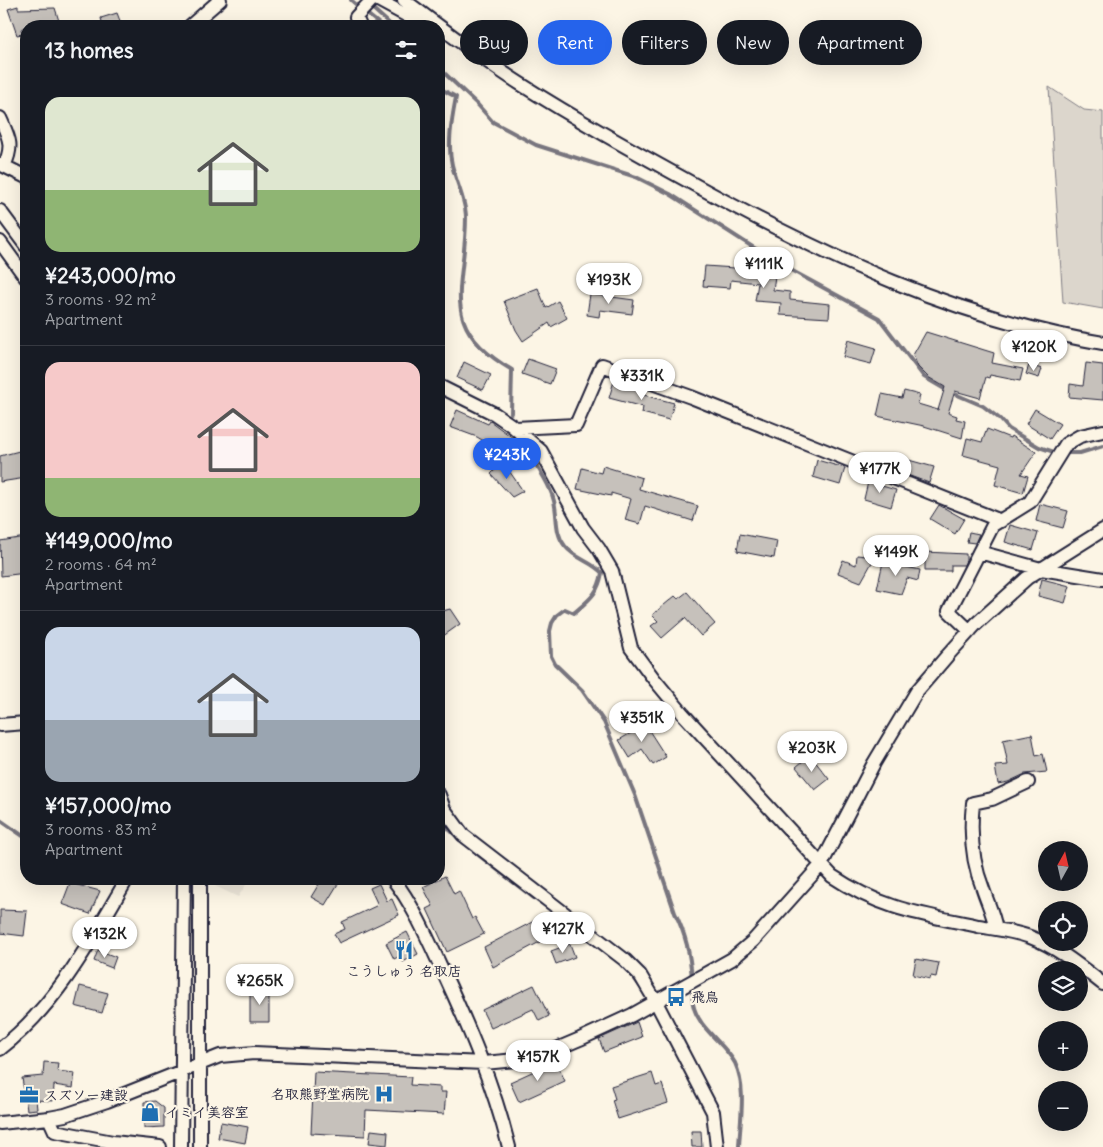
<!DOCTYPE html>
<html lang="en">
<head>
<meta charset="utf-8">
<style>
	:root { --surface:#171b24; --page:#242831; --text:#f1f3f6; --muted:#9ea1a6; --line:#363941; --accent:#2563eb }
	body { margin:0; font-family:Delius,"Klee One",sans-serif; background:var(--page); color:var(--text); height:100vh; display:flex; flex-direction:column; font-size:19px; white-space:nowrap }
	* { box-sizing:border-box; margin:0 }
	p { font-size:16px; color:var(--muted) }
	.icon { flex:none; width:28px; height:28px; fill:none; stroke:currentColor; stroke-width:2; stroke-linecap:round; stroke-linejoin:round }
	.map { position:relative; flex:1; overflow:hidden }
	.details { position:absolute; left:20px; top:20px; width:425px; height:865px; display:flex; flex-direction:column; background:var(--surface); border-radius:20px; box-shadow:0 5px 20px #0002 }
	.details>* { flex:none }
	.banner { position:absolute; left:460px; top:20px; width:475px; height:45px; display:flex; gap:10px }
	.needle { width:32px; rotate:8deg }
	.buttons { position:absolute; left:1038px; top:841px; display:grid; gap:10px }
	.buttons a { display:grid; place-items:center; width:50px; height:50px; border-radius:50%; background:var(--surface); box-shadow:0 5px 20px #0002; font-size:25px }
	.price { position:absolute; translate:-50% -42px; padding:0 11px; border-radius:18px; background:#fff; color:#222; font-size:16px; line-height:32px; filter:drop-shadow(0 1px 2px #0008) }
	.price::after { content:''; position:absolute; left:50%; top:30px; width:15px; height:11px; margin-left:-8px; background:inherit; clip-path:polygon(0 0,100% 0,50% 100%) }
	.price.active { background:var(--accent); color:#fff }
	ul { padding:0; list-style:none }
	li { display:grid; align-content:center; gap:10px; height:265px; padding:0 25px }
	li+li { border-top:1px solid var(--line) }
	li span { display:grid; place-items:center; height:155px; border-radius:15px; color:#555 }
	li>.icon { margin-inline-start:auto }
	span .icon { width:90px; height:90px; fill:#fffc; stroke-width:1 }
	li b { font-size:21px }
	h2 { display:flex; justify-content:space-between; align-items:center; height:60px; padding:0 25px; font-size:21px }
	.pill { padding:0 18px; border-radius:22px; background:var(--surface); box-shadow:0 5px 20px #0002; font-size:18px; line-height:45px }
	.pill.active { background:var(--accent); color:#fff }
	.map>svg:first-child { display:block }
	.built { fill:#ece5d8 }
	.green { fill:#dcd6cc; stroke:#7f7c84 }
	.lines { fill:none; stroke-linecap:round; stroke-linejoin:round }
	.stream { stroke:#78757e; stroke-width:4 }
	.building { fill:#c6c1bb; stroke:#22223b }
	.minor-casing { stroke:#22223b; stroke-width:16 }
	.minor { stroke:#fcf5e5; stroke-width:12 }
	.labels { text-anchor:middle; stroke-width:4.5; stroke-linejoin:round; paint-order:stroke }
	.poi-label { font-size:14px; font-weight:bold; fill:#22223b; stroke:#fcf5e5; text-anchor:start }
</style>
</head>
<body>
<div class="map">
<svg width="1103" height="1147" viewBox="0 0 1103 1147">
	<rect width="100%" height="100%" fill="#fcf5e5"/>
	<filter id="ink" filterUnits="userSpaceOnUse"><feTurbulence type="fractalNoise" baseFrequency=".02" numOctaves="2"/><feDisplacementMap in="SourceGraphic" scale="10" xChannelSelector="R" yChannelSelector="G"/><feConvolveMatrix kernelMatrix="1 2 1 2 8 2 1 2 1" color-interpolation-filters="sRGB"/></filter>
	<g filter="url(#ink)">
		<path class="built" d="M215,879h35l-12,18 -23,-11z"/>
		<path class="green" d="M1049,87l35,23 19,2v197l-40,-7z"/>
		<g class="lines">
			<path class="stream" d="M351,0l8,7
				M372,8l20,18
				M367,14l15,12
				M439,68l39,37 15,17 43,23 100,32 34,17 106,68 103,56 45,59 24,14 35,15 17,13 9,10 30,18 15,5
				M439,88l17,9c-4,22 -9,47 -4,68 4,17 14,36 14,52 0,71 -31,108 46,153l-1,43
				M522,444c11,17 27,37 32,57 4,16 0,31 11,45 10,13 26,15 37,27 -4,21 -12,26 -28,40l-9,-4 -8,6 -5,8 -2,8 1,25 4,8 27,26 22,32 31,73 40,118c11,22 15,41 17,65
				M1064,453h16l23,-7
				M439,813l6,12 15,15
				M0,820l26,18
				M477,854l62,48
				M631,974l9,12
				M692,985c1,6 0,13 1,19 5,25 31,38 42,59 12,26 5,57 4,84"/>
		</g>
		<path class="building" d="M18,6v3l37,-1 4,13 -7,2 1,3h-27l-5,3 1,5 -5,1 -9,-26z
			M117,13l5,13h-19l-2,-8z
			M736,264l40,5 -3,21 17,2v8l40,4 -1,14 -49,-3 1,-12 -26,-2 3,-18 -27,-3 -1,8 -27,-2 2,-20 30,2z
			M538,288l8,20 12,-7 9,17 -16,9 -2,-4 -26,18 -7,-11 -12,-29z
			M590,294l44,6 -2,14 -32,-4 -1,7 -12,-2z
			M926,332l68,21 -2,10 31,6 -3,12 -30,-6 -1,3 -3,-1 -6,21 -25,-7 -7,22 9,3 -1,3 9,2 -3,17 -38,-12 -47,-10 5,-22 20,4 2,-7 16,4 -2,9 20,6 7,-23 -17,-10 -10,-10 -5,-12z
			M848,340l28,8 -5,16 -28,-7z
			M528,359l28,10 -6,15 -28,-10z
			M464,362l27,13 -8,15 -26,-12z
			M1086,363l17,2v35l-34,-3 1,-13 13,2z
			M1029,365l13,4 -3,9 -13,-4z
			M614,381l28,8 -2,5 34,9 -5,17 -27,-7 1,-6 -34,-9z
			M1035,409l25,15 -10,15 -24,-15z
			M457,410l31,14 2,-3 23,17 -7,16 -29,-17 -27,-10z
			M987,429l23,9 1,-2 25,16 -15,22 7,2 -5,17 -28,-8 5,-20 -37,-10 4,-17 15,4z
			M23,450l3,28 -26,4v-26z
			M905,459l29,8 -5,16 -27,-10z
			M817,460l28,8 -5,17 -27,-8z
			M503,462l20,29 -11,6 -21,-23z
			M603,466l39,12 -3,11 59,17 -5,15 -48,-15 -5,18 -15,-4 6,-21 -20,-6v3l-34,-7 5,-21 19,5z
			M868,482l28,8 -5,17 -27,-8z
			M1040,504l28,7 -5,17 -27,-7z
			M939,505l25,14 -9,15 -25,-15z
			M1010,525l28,8 -5,17 -28,-8z
			M969,532l10,2 -4,9 -8,-1z
			M740,534l37,7 -3,17 -37,-7z
			M26,537v36l-25,3 -1,-35z
			M925,552l41,2v6l-2,5h-13v6h-26z
			M857,555l18,2 -14,25 -23,-9 5,-13 13,5z
			M883,562l37,8 -2,11 -11,-3 -6,16 -24,-5z
			M1042,579l28,7 -5,17 -27,-7z
			M687,592l28,32 -14,12 -16,-18 -23,20 -11,-12 7,-5 -6,-6 23,-19 3,3z
			M450,609l10,15 -21,15v-27z
			M641,718l25,39 -13,8 -11,-16 -12,9 -11,-18 17,-10 -4,-6z
			M1032,734l4,22 7,-2 4,18 -22,2 -17,8 -10,2 -3,-18 13,-1 -5,-25z
			M810,755l19,24 -14,11 -19,-23z
			M445,876l9,18 5,-3 13,28 3,-2 9,17 -37,18 -20,-43 6,-3 -10,-19z
			M322,879h19l-16,26 -14,-8z
			M70,883l30,8 -10,23 -28,-10z
			M379,884l8,17 5,-2 7,16 -60,28 -5,-9 11,-5 -3,-7 36,-17 -8,-17z
			M0,910l27,1 -3,25 -24,-3z
			M538,919l11,18 -56,30 -9,-20z
			M407,932l11,22 -15,8 -3,-6 -6,3 -8,-16z
			M570,944l5,13 -19,7 -5,-13z
			M98,950l18,7 -4,11 -18,-7z
			M916,959l23,4 -3,14 -5,-1 -1,3 -17,-4z
			M534,985l15,31 -10,5 -6,-12 -42,19 -9,-18z
			M80,986l28,7 -6,20 -27,-7z
			M269,990v32h-19v-31z
			M637,1022l5,15 -38,15 -5,-13z
			M556,1061l9,20 -46,21 -9,-20z
			M44,1062l14,1 -1,8 18,2 -2,15 -19,-3 -1,16 -17,-1 1,9 -10,1 -5,-32 21,-2z
			M314,1072l97,5 -1,8 30,2v5h6l-2,22 -78,-4 -1,26 -54,-3z
			M652,1073l4,13 6,-2 6,19 -50,16 -6,-19 3,-1 -4,-13z
			M155,1101l9,7v19l-20,1v-26z
			M221,1122l27,5 -3,16 -27,-5z
			M371,1130l17,2 -1,13 -18,-2z
			M691,1131h10l1,16h-10z"/>
		<g class="lines">
			<g class="minor-casing">
				<path id="minor" d="M378,0l48,26
					M404,0c38,28 76,58 115,83 58,37 118,70 178,103 127,70 261,133 406,157
					M190,26l30,-26
					M360,26l-4,-9 16,-17
					M0,118c9,20 14,27 4,48
					M0,164l26,13
					M0,211l26,35
					M0,242l26,36
					M439,386l56,28 16,11 30,26 42,77 16,21 13,22 19,77 23,31 29,35 149,162c49,33 89,38 146,50 17,3 36,5 52,11 27,10 50,29 73,47
					M515,428l61,-3 26,-60 89,32 310,124
					M979,552l62,17 62,10
					M970,631l-21,-20 44,-86 37,-23 36,-58 14,-8 23,-5
					M0,725l26,-2
					M439,795l5,14 19,26 162,125 15,15 16,27 57,110 4,35
					M393,879c20,26 33,56 47,86 28,60 53,118 69,182
					M996,929c-3,-16 -8,-25 -13,-40 -11,-27 -13,-58 -10,-86l19,-4 36,-17
					M0,1049c57,-44 92,-110 127,-170
					M49,1118l6,13 58,11
					M0,1123l49,-5 16,-3 42,-14 113,-45 34,-3 230,10 32,-3 31,-7 33,-14 52,-24 100,-56 21,-18 68,-76 53,-102 43,-72 30,-35 29,-32 51,-46 76,-48
					M113,1147v-5l47,5
					M181,1147l3,-268
					M200,1147v-268"/>
			</g>
			<use href="#minor" class="minor"/>
		</g>
	</g>
	<defs>
		<g id="restaurant-bare" transform="scale(1.5)"><path d="M-5-6h1v4h1v-4h1v4h1v-4h1v5L-1.5 .5V6h-2V.5L-5-1ZM5-6V6H3V1.5H1.5Q1.5-4 5-6Z" fill="#1f6fb2" stroke="#fcf5e5" stroke-width="2.5" paint-order="stroke"/></g>
		<g id="bus-bare" transform="scale(1.5)"><path d="M-5-6H5V4H4V6H2V4H-2V6H-4V4H-5ZM-3.5-4V0h7V-4ZM-3.5 1.2v1.5H-2V1.2ZM2 1.2v1.5H3.5V1.2Z" fill="#1f6fb2" stroke="#fcf5e5" stroke-width="2.5" paint-order="stroke"/></g>
		<g id="hospital-bare" transform="scale(1.5)"><path d="M-5-5h3v3.5h4V-5h3V5h-3V1.5h-4V5h-3Z" fill="#1f6fb2" stroke="#fcf5e5" stroke-width="2.5" paint-order="stroke"/></g>
		<g id="office-bare" transform="scale(1.5)"><path d="M-6-3h4V-5.5h4V-3h4V5H-6ZM-1-4.5V-3h2v-1.5ZM-6 0V1H6V0Z" fill="#1f6fb2" stroke="#fcf5e5" stroke-width="2.5" paint-order="stroke"/></g>
		<g id="shop-bare" transform="scale(1.5)"><path d="M-5-2.5h2.3a2.7 3.5 0 0 1 5.4 0H5L5.5 6h-11ZM-1.5-2.5h3a1.5 2.3 0 0 0-3 0Z" fill="#1f6fb2" stroke="#fcf5e5" stroke-width="2.5" paint-order="stroke"/></g>
	</defs>
	<g fill-rule="evenodd">
		<use href="#restaurant-bare" x="404" y="950"/>
		<use href="#bus-bare" x="676" y="997"/>
		<use href="#hospital-bare" x="384" y="1094"/>
		<use href="#office-bare" x="29" y="1095"/>
		<use href="#shop-bare" x="150" y="1112"/>
	</g>
	<g class="labels">
		<g class="poi-label">
			<text x="404" y="976" text-anchor="middle">こうしゅう 名取店</text>
			<text x="691" y="1002">飛鳥</text>
			<text x="369" y="1099" text-anchor="end">名取熊野堂病院</text>
			<text x="44" y="1100">スズソー建設</text>
			<text x="165" y="1117">イミイ美容室</text>
		</g>
	</g>
</svg>
<div class="buttons">
<a><svg class="needle" viewBox="-14 -14 28 28"><path d="M0-13l5 13h-10z" fill="#e53935"/><path d="M0 13l5-13h-10z" fill="#9ea1a6"/></svg></a>
<a><svg class="icon" aria-label="locate" viewBox="0 0 24 24"><circle cx="12" cy="12" r="6"/><path d="M12 2v4M12 18v4M2 12h4M18 12h4"/></svg></a>
<a><svg class="icon" aria-label="layers" viewBox="0 0 24 24"><path d="M12 4l9 5-9 5-9-5zM3 14l9 5 9-5"/></svg></a>
<a>+</a>
<a>−</a>
</div>
<b class="price" style="left:764px;top:289px">¥111K</b>
<b class="price" style="left:609px;top:305px">¥193K</b>
<b class="price" style="left:1034px;top:372px">¥120K</b>
<b class="price" style="left:642px;top:401px">¥331K</b>
<b class="price active" style="left:507px;top:480px">¥243K</b>
<b class="price" style="left:880px;top:494px">¥177K</b>
<b class="price" style="left:896px;top:577px">¥149K</b>
<b class="price" style="left:642px;top:743px">¥351K</b>
<b class="price" style="left:812px;top:773px">¥203K</b>
<b class="price" style="left:563px;top:954px">¥127K</b>
<b class="price" style="left:105px;top:959px">¥132K</b>
<b class="price" style="left:260px;top:1006px">¥265K</b>
<b class="price" style="left:538px;top:1082px">¥157K</b>
<div class="banner">
<a class="pill">Buy</a>
<a class="pill active">Rent</a>
<a class="pill">Filters</a>
<a class="pill">New</a>
<a class="pill">Apartment</a>
</div>
<section class="details">
<h2>13 homes<svg class="icon" aria-label="filters" viewBox="0 0 24 24"><path d="M4 7h16M4 17h16"/><circle cx="9" cy="7" r="2"/><circle cx="15" cy="17" r="2"/></svg></h2>
<ul>
<li><span style="background:linear-gradient(#dfe7d0 60%,#8fb573 0)"><svg class="icon" aria-label="home" viewBox="0 0 24 24"><path d="M3 11l9-7 9 7M6 9v11h12V9"/></svg></span><div><b>¥243,000/mo</b><p>3 rooms · 92 m²</p><p>Apartment</p></div></li>
<li><span style="background:linear-gradient(#f6c9c9 75%,#8fb573 0)"><svg class="icon" aria-label="home" viewBox="0 0 24 24"><path d="M3 11l9-7 9 7M6 9v11h12V9"/></svg></span><div><b>¥149,000/mo</b><p>2 rooms · 64 m²</p><p>Apartment</p></div></li>
<li><span style="background:linear-gradient(#c9d6e8 60%,#9aa5b1 0)"><svg class="icon" aria-label="home" viewBox="0 0 24 24"><path d="M3 11l9-7 9 7M6 9v11h12V9"/></svg></span><div><b>¥157,000/mo</b><p>3 rooms · 83 m²</p><p>Apartment</p></div></li>
</ul>
</section>
</div>
</body>
</html>
